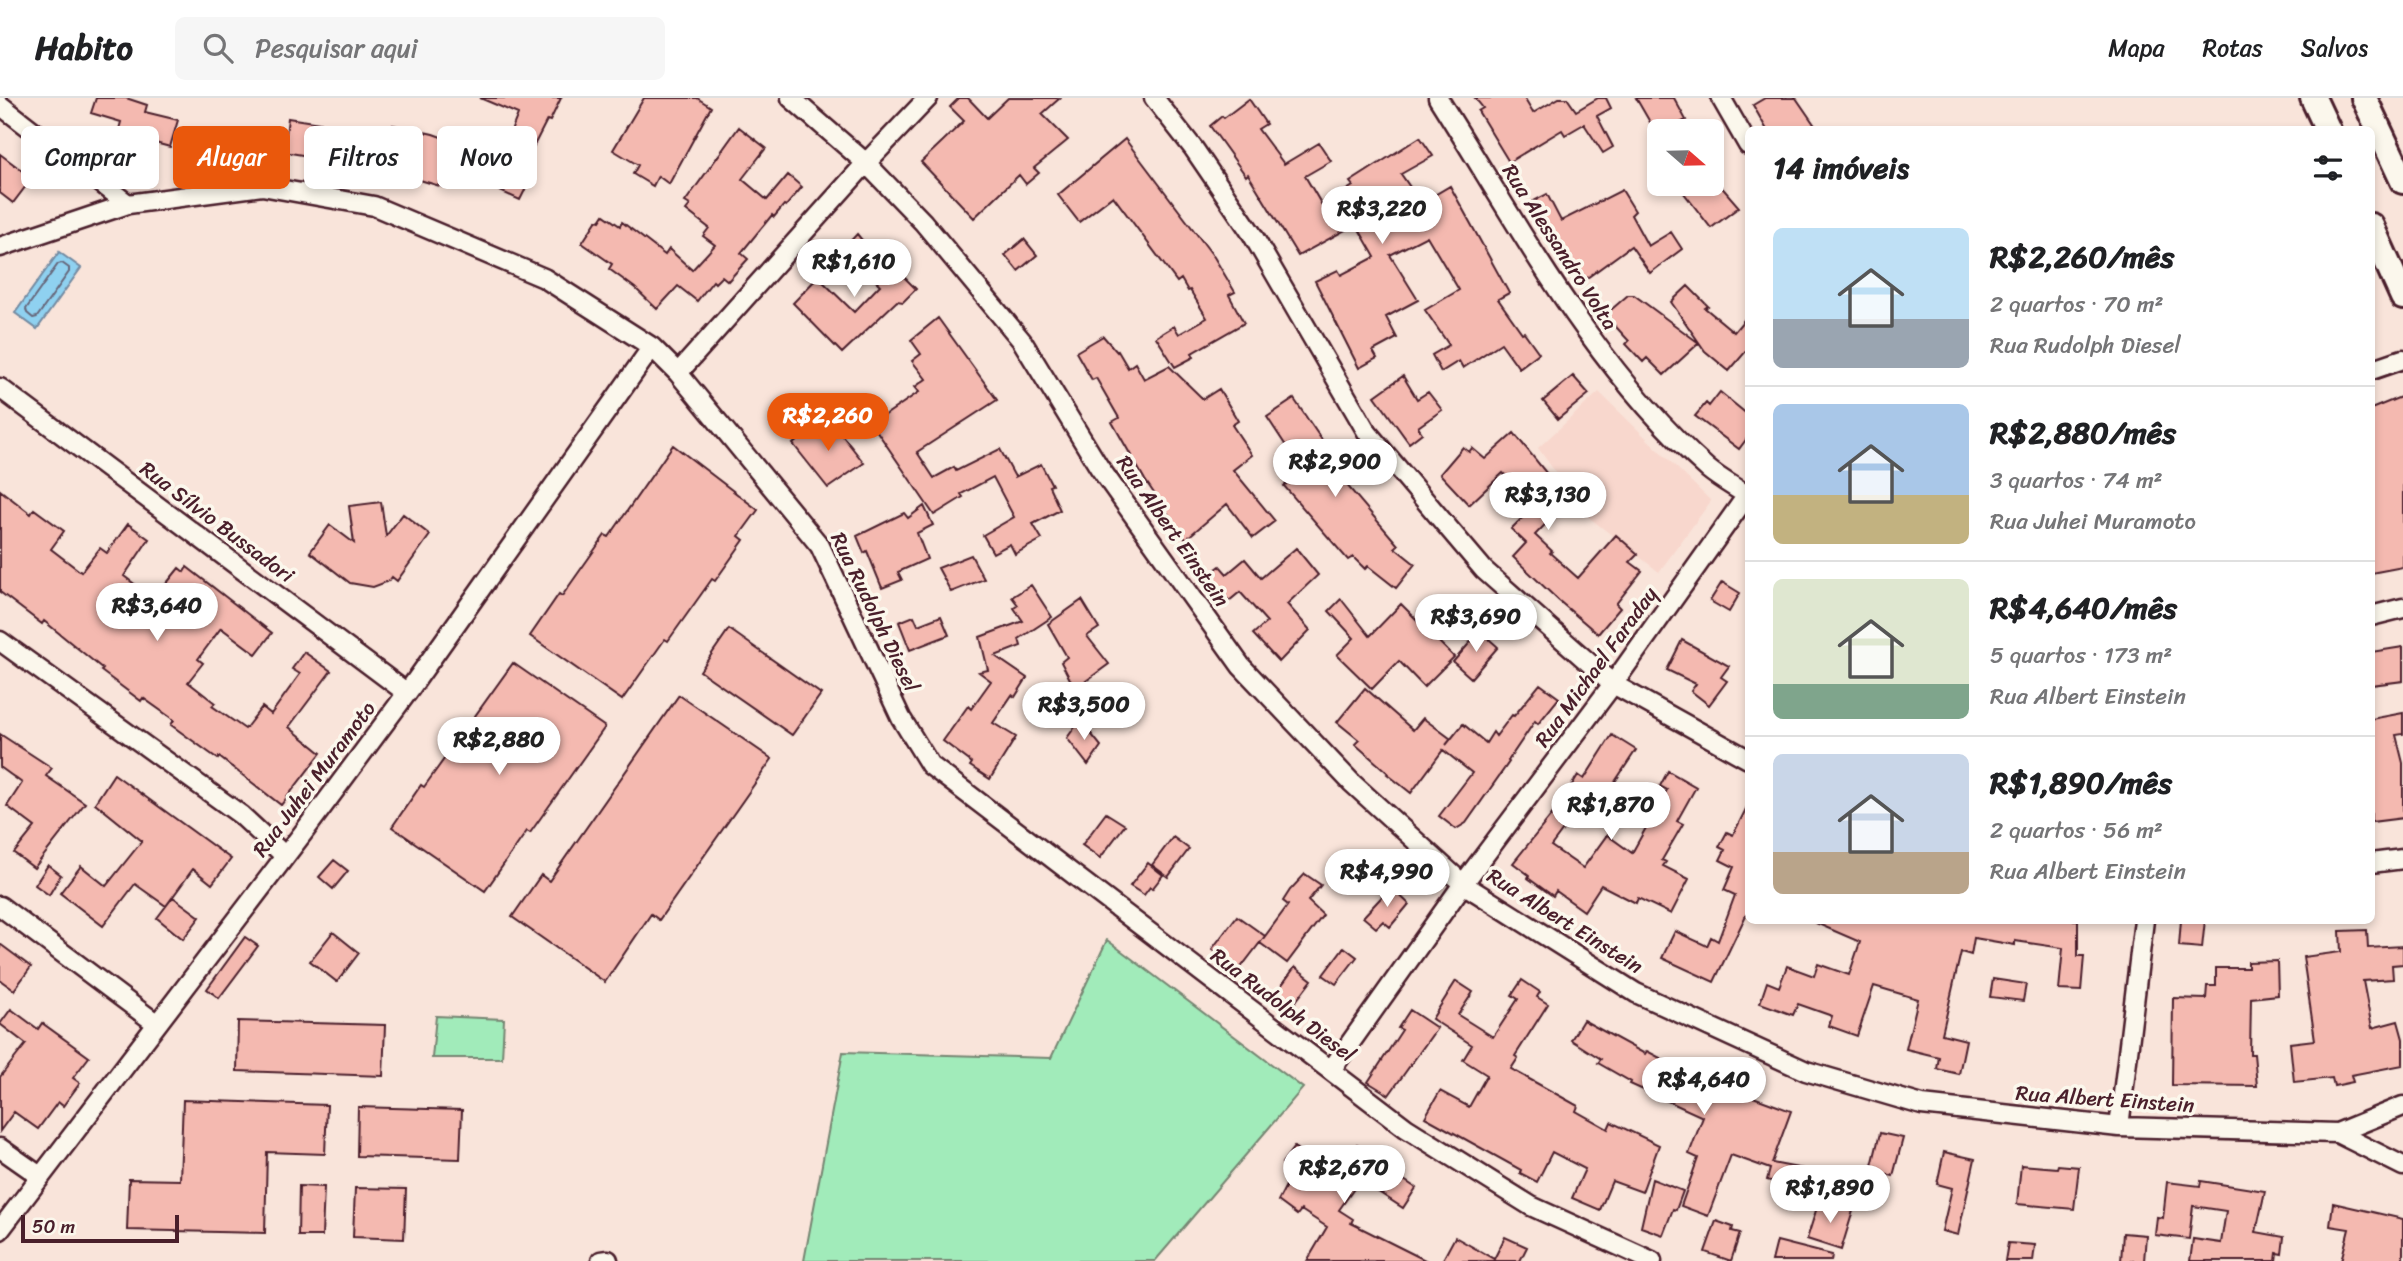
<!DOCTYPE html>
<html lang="pt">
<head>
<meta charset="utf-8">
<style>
	:root { --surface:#fff; --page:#f6f6f6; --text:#202124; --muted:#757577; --line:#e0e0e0; --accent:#ea580c }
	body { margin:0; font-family:Sriracha,sans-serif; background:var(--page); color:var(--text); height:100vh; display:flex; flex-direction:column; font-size:26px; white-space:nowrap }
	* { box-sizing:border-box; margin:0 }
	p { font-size:23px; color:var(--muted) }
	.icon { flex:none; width:38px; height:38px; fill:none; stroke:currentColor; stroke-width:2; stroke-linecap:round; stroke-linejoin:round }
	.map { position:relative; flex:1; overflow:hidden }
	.sheet { position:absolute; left:1745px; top:28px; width:630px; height:798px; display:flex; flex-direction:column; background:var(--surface); border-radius:10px; box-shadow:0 4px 10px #0003 }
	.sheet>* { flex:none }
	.guide { position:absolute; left:21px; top:28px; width:665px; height:63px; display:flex; gap:14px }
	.needle { width:46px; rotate:110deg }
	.fabs { position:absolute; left:1647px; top:21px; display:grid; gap:14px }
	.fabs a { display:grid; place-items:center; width:77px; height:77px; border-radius:10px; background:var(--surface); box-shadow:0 4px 10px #0003; font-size:35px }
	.scale { position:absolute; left:21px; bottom:18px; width:158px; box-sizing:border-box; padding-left:7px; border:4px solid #4a1f2b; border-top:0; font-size:19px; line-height:24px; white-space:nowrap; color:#4a1f2b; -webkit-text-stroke:5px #fbf7ec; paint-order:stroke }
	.price { position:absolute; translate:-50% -60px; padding:0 16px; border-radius:24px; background:#fff; color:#222; font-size:23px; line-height:46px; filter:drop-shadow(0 2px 4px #0008) }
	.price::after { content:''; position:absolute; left:50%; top:42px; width:21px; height:16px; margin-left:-10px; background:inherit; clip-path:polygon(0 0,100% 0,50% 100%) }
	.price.selected { background:var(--accent); color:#fff }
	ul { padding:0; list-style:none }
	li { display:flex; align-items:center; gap:21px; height:175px; padding:0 28px }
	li+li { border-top:2px solid var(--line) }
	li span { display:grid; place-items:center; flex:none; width:196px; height:140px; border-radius:10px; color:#555 }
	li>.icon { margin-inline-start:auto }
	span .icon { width:84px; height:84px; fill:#fffc; stroke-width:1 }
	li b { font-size:30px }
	h2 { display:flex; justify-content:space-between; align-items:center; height:84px; padding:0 28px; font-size:30px }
	.pill { padding:0 24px; border-radius:10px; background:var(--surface); box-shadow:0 4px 10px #0003; font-size:24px; line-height:63px }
	.pill.selected { background:var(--accent); color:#fff }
	header { display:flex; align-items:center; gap:42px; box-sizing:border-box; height:98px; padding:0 35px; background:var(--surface); border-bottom:2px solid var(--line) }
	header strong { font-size:33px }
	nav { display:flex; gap:38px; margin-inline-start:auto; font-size:24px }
	.search { width:490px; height:63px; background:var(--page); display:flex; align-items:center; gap:18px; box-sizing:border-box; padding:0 24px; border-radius:10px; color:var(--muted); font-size:26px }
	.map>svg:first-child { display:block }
	.built { fill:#f8d7cd }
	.green { fill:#a1ebba; stroke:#768572; stroke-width:2 }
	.water { fill:#8fd1f0; stroke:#738aa1; stroke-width:2 }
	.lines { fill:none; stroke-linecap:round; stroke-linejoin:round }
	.shore { stroke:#66667a; stroke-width:2 }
	.building { fill:#f4b9b0; stroke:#4a1f2b; stroke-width:2 }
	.street-casing { stroke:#4a1f2b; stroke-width:23 }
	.secondary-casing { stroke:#4a1f2b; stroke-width:30 }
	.street { stroke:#fbf7ec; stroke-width:18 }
	.secondary { stroke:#fbf7ec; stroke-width:24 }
	.labels { text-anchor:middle; stroke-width:7; stroke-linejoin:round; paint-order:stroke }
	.street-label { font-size:21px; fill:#4a1f2b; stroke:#fbf7ec }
</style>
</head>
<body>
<header>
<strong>Habito</strong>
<div class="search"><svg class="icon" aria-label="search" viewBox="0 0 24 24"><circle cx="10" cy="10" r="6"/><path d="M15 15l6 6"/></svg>Pesquisar aqui</div>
<nav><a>Mapa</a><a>Rotas</a><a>Salvos</a></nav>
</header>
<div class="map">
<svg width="2403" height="1163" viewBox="0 0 2403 1163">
	<rect width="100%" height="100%" fill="#f9e4da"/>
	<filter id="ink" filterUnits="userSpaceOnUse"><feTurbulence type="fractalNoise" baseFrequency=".0143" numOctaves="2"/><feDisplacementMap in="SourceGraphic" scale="14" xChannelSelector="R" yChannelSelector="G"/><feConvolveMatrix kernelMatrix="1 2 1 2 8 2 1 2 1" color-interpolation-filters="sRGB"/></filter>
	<g filter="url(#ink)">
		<path class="built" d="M1599,294l112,109 -52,71 -72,-56 -49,-68z"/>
		<path class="green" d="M1107,842l196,148 -148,173h-351l39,-209 208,6z
			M436,918l68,3 -2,39h-70z"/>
		<path class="water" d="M59,154l22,16 -44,61 -22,-16z"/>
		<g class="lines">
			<path class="shore" d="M62,165l7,5v4l-32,45 -4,1 -6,-5 -1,-4 32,-45z"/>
		</g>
		<path class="building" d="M96,0h30l21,7 -2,7 33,8 -8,27 -52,-14 3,-11 -30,-9z
			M480,0h81l-11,23 -3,-1 -25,49 11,5 -13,26 -31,-14 29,-72z
			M644,0h53l14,9 -42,77 -11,-8 -5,10 -20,-12 5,-9 -25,-15z
			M959,0h9l19,20 21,-20h52l-18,16 26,26 -34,28 5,5 -13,11 -7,-9 -45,43 -53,-56 43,-41 -14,-14z
			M1475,0h49l9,15 26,-15h8l9,13 22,-13h8l5,10 -14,8 16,31 -10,6 -19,-29 -19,11 -3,-5 -53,32 -31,-51 5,-3z
			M1636,0h38l12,22 -21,11h-6l-1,5z
			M1765,0h31l22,32h-51l-14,-25z
			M1249,1l17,25 -8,5 26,35 35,-21 12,18 -26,15 17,29 31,-19 -3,-4 70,-45 13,19 -32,18 20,29 29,-17 59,107 -11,6 24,34 2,-1 15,21 -20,15 -18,-25 -38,25 -4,-7 -18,11 -9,-17 17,-10 -24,-35 34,-20 -32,-54 -37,19 28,45 -32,17 11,21 -24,13 4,7 -18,10 -44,-87 23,-11 3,5 34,-18 -19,-33 -58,32 -50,-82 -2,2 -36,-50 12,-10 2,2z
			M288,20l63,10 -6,34 -61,-10z
			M393,27l40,9 25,9 -15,44 -63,-19z
			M739,29l27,21 -24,31 25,21 21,-25 14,12 -16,19 -2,-1 -10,12 -2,-2 -31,38 7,6 -20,22 -6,-5 -7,7 -2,-2 -16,20 -19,-15 -21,23 -22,-21 -26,-19 3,-5 -30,-21 15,-23 3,1 4,-6 16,11 2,-4 43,33 4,-6 23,21 23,-25 -12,-9 6,-8 -23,-18 4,-5 -5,-3z
			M1125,41l89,118 21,35 -6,3 15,28 -52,30 2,4 -19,10 -19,-30 18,-11 5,8 28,-16 -17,-28 -2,1 -7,-12 -4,3 -64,-86 -34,26 -21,-27z
			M0,56l32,24 -19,25 -13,-10z
			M1677,86h42l20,23 -28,21z
			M1622,92l13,21 -4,4 17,31 23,-14 11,17 -32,24 -19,-27 -51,37 -35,-52 2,-1 -15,-28 15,-8 14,27z
			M857,136l21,26 2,-3 10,11 2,-3 24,24 -13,13 -6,-1 -55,52 -49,-50 25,-26 36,35 26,-27 -37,-36z
			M1024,141l13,16 -19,16 -13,-16z
			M1688,188l20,20 -3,2 29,24 14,-17v34l-19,22 -24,-20 -34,-49z
			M1628,197h6l65,48 -35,32 -17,-17 -4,4 -17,-18 3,-3 -24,-26z
			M938,220l59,82 -80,52 17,26 20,-11 2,4 44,-22 15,28 26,-13 11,21 -3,1 11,24 -27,14 9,15 -27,15 -5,-10 -17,9 -10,-18 31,-18 -21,-40 -32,17 2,3 -29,18 -62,-91 47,-32 -4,-5 11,-8 -14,-18 9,-7 -10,-14z
			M1103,238l14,16 1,-1 10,17 7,-5 9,16 25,-13 34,33 16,-10 19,32 -6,4 20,30 -19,15 42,51 -22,17 -26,-34 -41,35 -13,-12 2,-3 -30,-44 -33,-58 7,-4 -23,-40 -4,2 -16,-28z
			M1403,278l14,23 11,-7 14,18 -24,17 4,6 -13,10 -34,-47z
			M1573,278l16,18 -31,25 -15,-18z
			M1720,294l28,23v22l-9,12 -44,-33 11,-13 3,3z
			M2403,298v171l-32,6v-164z
			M1294,301l34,50 -2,2 23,29 -4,3 53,62 -3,3 20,16 -19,24 -28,-22 -3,3 -12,-12 -5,3 -64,-74 12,-9 -14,-19 8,-6 -23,-35z
			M827,318l37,47 -36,25 -35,-44z
			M1514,335l37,46 2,-2 19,20 -37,38 17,16 -2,2 28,25 38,-43 22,19 -8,8 12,9 -26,33 4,4 -22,26 -40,-34 -45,-43 13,-14 -15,-14 23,-23 -31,-33 -34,32 -29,-31 23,-27 6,5 3,-4 13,11z
			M673,347l85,65 -19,26 5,4 -29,41 -3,-2 -44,62 -3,-2 -43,61 -92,-64 29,-42 3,2 43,-61 4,2z
			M0,392l31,24 3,-5 30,22 -13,18 30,23 19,-24 7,5 21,-29 21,15 -25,37 30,23 25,-31 5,4 3,-5 85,66 -16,21 -35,-26 -23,31 5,4 -15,19 27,21 -3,3 33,23 17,-22 9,7 29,-40 -8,-5 12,-17 27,19 -42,56 32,26 -40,52 -62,-48 -1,2 -47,-34 3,-5 -31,-22 -2,3 -40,-30 2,-2 -59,-48 -2,3 -42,-32z
			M381,404l5,34 17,-22 27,21 -33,46 -5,-4 -3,4 -16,6 -23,-4 -40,-31 20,-27 24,18 -5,-37z
			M924,408l9,19 -16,8 10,26 -29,13 4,8 -20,8 -15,-37 -3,2 -7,-17 47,-23 4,5z
			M1296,450l22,27 -31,29 23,26 -31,32 -26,-28 14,-12 -27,-30 -11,9 -22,-25 13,-10 7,8 18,-15 16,19z
			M971,457l13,24 -33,13 -13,-24z
			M1722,484l18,11 -11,19 -19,-11z
			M1031,487l21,32 -33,22 2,7 -26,10 32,22 -12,19 -3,-2 -19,28 23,14 -26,42 -20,-13 2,-3 -29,-22 25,-35 3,3 20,-28 -12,-9 9,-2 -8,-33 43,-16 -9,-13 4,-3 -6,-8z
			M1341,501l29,37 31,-32 53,53 -30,30 -25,-26 -27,28 -35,-34 17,-17 -25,-27z
			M1082,502l17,28 -12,8 22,28 -34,25 -14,-27 6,-5 -19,-33z
			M914,518l4,9 23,-9 8,19 -39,15 -11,-28z
			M729,531l92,65 -29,41 -92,-64z
			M1480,533l18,16 -27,31 -18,-16z
			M1682,542l47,26 -8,11 6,4 -18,24 -18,-14 5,-7 -29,-14z
			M2403,549v34l-32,4v-33z
			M513,565l92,64 -75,106 -3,-2 -42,60 -93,-64 29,-42 3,2z
			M1540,586l19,14 -21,26 -3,-3 -27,40 1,1 -43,61 -10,6 -17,-13 33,-43 -29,-23 -32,43 -24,-19 1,-1 -33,-29 4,-4 -22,-18 28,-34 48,42 10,-12 28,21 -5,6 17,-21 23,19 7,-11 3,4 16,-21 2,1z
			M679,597l93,64 -113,161 -8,-6 -46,68 -93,-65 29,-42 8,6z
			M2403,615v21l-7,1 7,28v55l-32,4v-103z
			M1080,622l21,26 -13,19 -21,-27z
			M0,636l52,34 -6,8 39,27 -51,65 -20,-15 21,-26 -28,-21 15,-23 -22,-16z
			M1612,637l24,15 -43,65 -13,-8 -29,39 32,22 24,-33 25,18 35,-63 -7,-4 8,-15 28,16 -19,34 6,3 -21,36 4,2 -3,4 26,13 -18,35 -33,-16 -2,5 -35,-18 -17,26 -28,-20 -3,5 -25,-18 1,-3 -16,-12 46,-57 19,-31 6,4z
			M114,676l117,85 -19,25 -19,-15 -27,37 -31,-22 -32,42 -43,-33 21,-27 25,20 36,-45 -47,-38z
			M1748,707v106l-34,71 -52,-24 13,-27 32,15 4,-9 7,4 17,-46 -11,-5 10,-23 -14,-7 5,-10 -6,-3 8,-15 6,3z
			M1106,715l19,12 -25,33 -18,-13z
			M1173,739l16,12 -21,28 -16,-12z
			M334,762l14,11 -15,18 -14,-12z
			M1148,765l15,12 -11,14 -2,-2 -6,8 -14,-9z
			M48,767l13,10 -12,20 -14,-10z
			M1305,776l16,11 -13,16 15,14 -36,48 -27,-20 28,-38 -5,-4 7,-11z
			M1391,789l18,17 -19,23 -7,-6 -7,7 -13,-11z
			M173,799l27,20 -17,22 -26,-21z
			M1237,818l28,20 -26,34 -27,-21z
			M1809,822h269v36h6l-3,35 -22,-1 4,-42 -48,-7v4l-41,-7 -3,17 -10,-3 -19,82 24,6 -7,34 -22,-5 2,-12 -33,-8 12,-50 -44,-13 -17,50 -28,-10 3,-10 -34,-12 -5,11 -33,-12 7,-21 12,5 8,-21 27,10 4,-12 31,11 11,-33z
			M2181,822h24l-3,28 -23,-2z
			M2367,832l1,18 35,-2v18l-11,1 1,14 -30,2 9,47 26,-7 5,18v26l-52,10 2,7 -19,4 -2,-8 -38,4 -4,-39 25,-3 -12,-83 38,-5 -1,-21z
			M333,834l26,21 -22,29 -27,-21z
			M245,839l13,9 -39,52 -12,-9z
			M0,846l31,23 -17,23 -14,-10z
			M1344,849l13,10 -21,27 -13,-9z
			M2277,863l1,34 -27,3 -1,56h4l3,32 -85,-1 1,-87 33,1 1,-13h9v-18h32v-6z
			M1295,869l17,13 -22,29 -17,-12z
			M1993,881l33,5 -3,17 -33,-4z
			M1522,882l18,12 -3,5 11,7 -33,52 3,2 -7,11 67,37 -2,5 32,18 3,-7 48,23 -17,47 -30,-11 -12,29 -28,-12 13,-29 -33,-17 -15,30 -17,-9 1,-3 -96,-53 15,-26 29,16 18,-32 -24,-15 9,-15 -40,-26 24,-38 17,11 -15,23 35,22 25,-38 -6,-4z
			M11,911l27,20 4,-6 47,34 -16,21 7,5 -17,23 -5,-4 -20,27 -24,-17 -14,19v-54l26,-33 -26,-20z
			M1410,912l27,18 -48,67 -21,-13 34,-52 -4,-2z
			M1583,922l62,34 2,-3 36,19 2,-5 24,11 -2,4 84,31 -19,52 47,9 -5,21 -47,-13 3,-11 -39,-14 -23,61 -27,-10 17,-48 -9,-4 14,-37 -73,-33 1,-2 -33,-19 3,-4 -30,-19z
			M238,923l147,4 -2,51 -146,-5z
			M183,1002l144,5 -2,49 -58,-2 -2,81 -138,-3 2,-51 51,1z
			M358,1009l104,3 -2,49 -103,-3z
			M1880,1035l23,5 -10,38 -22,-6z
			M1357,1046l40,26 -2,4 21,14 -13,20 -43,-28 -21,30 14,9 -2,4 76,38h-120l20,-34 -26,-17 -4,5 -19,-14 15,-29 -11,-9 12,-16 19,14 2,-2 19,17z
			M1944,1054l31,7 -17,76 -16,-4 10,-43 -15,-4z
			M2021,1067l36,3 1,-3 21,2 -5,42 -57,-5z
			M1652,1081l31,12 -7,19 -3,-1 -10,26 -22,-8z
			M2201,1083l64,10 -9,41 28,5 -2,17 -5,-1 -1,8h-86l3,-22 28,4 5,-32 -33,-5 -4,33 -34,-4 2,-18 6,1 4,-36 33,4z
			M299,1088l25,1 -2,49h-24z
			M355,1090l51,1 -2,50 -51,-2z
			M1819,1103l34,10 -12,39 -34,-11z
			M2333,1105l70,16v42h-62l8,-32 -19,-3z
			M1716,1123l17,6 -1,4 8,2 -9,28 -26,-9z
			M2123,1135l23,2 -2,26h-23z
			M1455,1139l39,22 11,-22 22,10 -7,14h-78z
			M1777,1143l55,14 -1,6h-59z
			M2008,1145l27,2 -2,16h-28z"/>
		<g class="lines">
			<g class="street-casing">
				<path id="street" d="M791,0l75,65 57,59 99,119 77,126 142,199 111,117 111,101 173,109 170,78 116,34 197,22 218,6 66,-27
					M1154,0l40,51 58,85 115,198 117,138 129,114 135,75
					M1438,0c82,129 154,268 270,371 12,10 27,18 40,27
					M1721,0l27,47
					M0,7l128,99
					M0,149l128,-43 134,-18 112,20 170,72 108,69 26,26 142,173 81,172 29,47 476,363 125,78 121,55
					M2371,272l32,-11
					M678,275l188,-210 62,-65
					M0,290l407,305
					M2371,518l32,-8
					M0,543l241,174 43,40
					M2371,765l32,-4
					M0,808l157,118
					M1331,972l132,-186 150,-200 135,-190
					M2119,1029l25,-207
					M2337,1035l66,33
					M0,1050l40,28
					M0,1132l303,-397 104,-140 245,-346
					M601,1163l7,-1"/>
			</g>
			<g class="secondary-casing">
				<path id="secondary" d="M2313,0l15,32
					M2364,0l39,83
					M2371,128l32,71"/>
			</g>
			<use href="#street" class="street"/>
			<use href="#secondary" class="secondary"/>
		</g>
	</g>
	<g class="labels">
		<g class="street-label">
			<text transform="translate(1560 149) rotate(57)" y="7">Rua Alessandro Volta</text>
			<text transform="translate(217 424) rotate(37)" y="7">Rua Sílvio Bussadori</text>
			<text transform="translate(1173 433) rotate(55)" y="7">Rua Albert Einstein</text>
			<text transform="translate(875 514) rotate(64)" y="7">Rua Rudolph Diesel</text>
			<text transform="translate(1596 569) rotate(-54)" y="7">Rua Michael Faraday</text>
			<text transform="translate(314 681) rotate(-53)" y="7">Rua Juhei Muramoto</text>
			<text transform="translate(1565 823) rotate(32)" y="7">Rua Albert Einstein</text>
			<text transform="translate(1283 907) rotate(37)" y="7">Rua Rudolph Diesel</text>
			<text transform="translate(2105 1001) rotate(4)" y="7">Rua Albert Einstein</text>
		</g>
	</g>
</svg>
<div class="fabs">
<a><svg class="needle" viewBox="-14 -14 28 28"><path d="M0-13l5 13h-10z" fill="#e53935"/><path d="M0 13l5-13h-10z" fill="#757577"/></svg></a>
</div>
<div class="scale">50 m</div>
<b class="price" style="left:1382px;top:148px">R$3,220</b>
<b class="price" style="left:854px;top:201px">R$1,610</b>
<b class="price selected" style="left:828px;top:355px">R$2,260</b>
<b class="price" style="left:1335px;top:401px">R$2,900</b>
<b class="price" style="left:1548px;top:434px">R$3,130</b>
<b class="price" style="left:157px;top:545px">R$3,640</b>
<b class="price" style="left:1476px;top:556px">R$3,690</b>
<b class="price" style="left:1084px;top:644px">R$3,500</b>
<b class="price" style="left:499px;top:679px">R$2,880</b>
<b class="price" style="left:1611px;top:744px">R$1,870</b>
<b class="price" style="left:1387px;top:811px">R$4,990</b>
<b class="price" style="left:1704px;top:1019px">R$4,640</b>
<b class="price" style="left:1344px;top:1107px">R$2,670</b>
<b class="price" style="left:1830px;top:1127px">R$1,890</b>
<div class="guide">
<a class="pill">Comprar</a>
<a class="pill selected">Alugar</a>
<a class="pill">Filtros</a>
<a class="pill">Novo</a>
</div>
<section class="sheet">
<h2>14 imóveis<svg class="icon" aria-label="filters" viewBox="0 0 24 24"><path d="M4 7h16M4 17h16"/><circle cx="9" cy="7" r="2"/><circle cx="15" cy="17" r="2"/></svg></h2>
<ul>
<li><span style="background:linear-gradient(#bfe0f5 65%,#9aa5b1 0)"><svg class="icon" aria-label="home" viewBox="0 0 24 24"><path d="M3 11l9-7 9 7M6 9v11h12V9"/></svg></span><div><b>R$2,260/mês</b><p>2 quartos · 70 m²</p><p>Rua Rudolph Diesel</p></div></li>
<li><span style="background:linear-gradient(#a9c7e8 65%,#c2b280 0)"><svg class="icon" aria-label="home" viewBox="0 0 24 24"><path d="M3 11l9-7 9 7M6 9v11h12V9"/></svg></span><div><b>R$2,880/mês</b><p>3 quartos · 74 m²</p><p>Rua Juhei Muramoto</p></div></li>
<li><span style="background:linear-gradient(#dfe7d0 75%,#7fa58c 0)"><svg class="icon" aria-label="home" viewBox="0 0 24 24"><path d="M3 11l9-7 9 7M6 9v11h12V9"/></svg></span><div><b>R$4,640/mês</b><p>5 quartos · 173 m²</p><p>Rua Albert Einstein</p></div></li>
<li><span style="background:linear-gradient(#c9d6e8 70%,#b9a48a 0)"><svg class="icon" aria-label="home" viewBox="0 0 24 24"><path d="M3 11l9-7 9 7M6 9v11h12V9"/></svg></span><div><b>R$1,890/mês</b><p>2 quartos · 56 m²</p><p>Rua Albert Einstein</p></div></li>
</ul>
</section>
</div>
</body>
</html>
